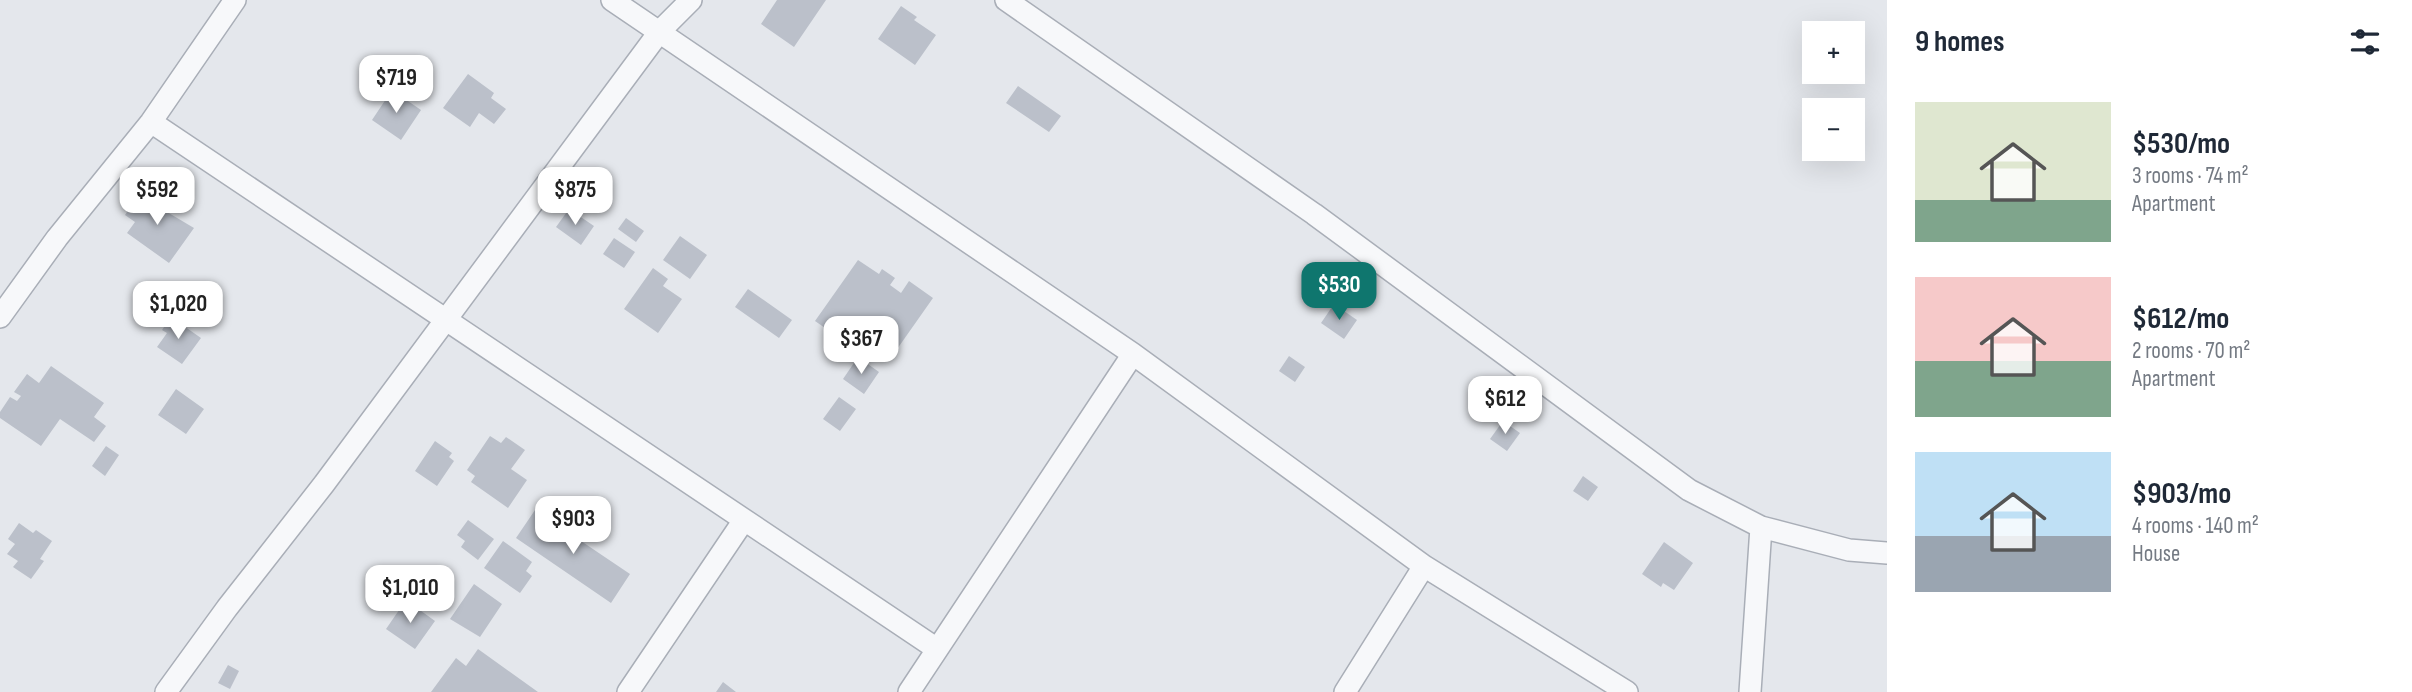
<!DOCTYPE html>
<html lang="en">
<head>
<meta charset="utf-8">
<style>
	:root { --surface:#fff; --page:#f2f2f3; --text:#1f2937; --muted:#747a83; --accent:#0f766e }
	body { margin:0; font-family:"Sofia Sans Condensed",sans-serif; background:var(--page); color:var(--text); height:100vh; display:flex; flex-direction:column; font-size:26px; white-space:nowrap }
	* { box-sizing:border-box; margin:0 }
	p { font-size:23px; color:var(--muted) }
	.icon { flex:none; width:38px; height:38px; fill:none; stroke:currentColor; stroke-width:2; stroke-linecap:round; stroke-linejoin:round }
	.map { position:relative; flex:1; overflow:hidden }
	.sheet { display:flex; flex-direction:column; background:var(--surface); width:525px }
	.sheet>* { flex:none }
	.buttons { position:absolute; left:1802px; top:21px; display:grid; gap:14px }
	.buttons a { display:grid; place-items:center; width:63px; height:63px; border-radius:0px; background:var(--surface); box-shadow:0 7px 28px #0002; font-size:35px }
	.price { position:absolute; translate:-50% -60px; padding:0 16px; border-radius:14px; background:#fff; color:#222; font-size:23px; line-height:46px; filter:drop-shadow(0 2px 4px #0008) }
	.price::after { content:''; position:absolute; left:50%; top:42px; width:21px; height:16px; margin-left:-10px; background:inherit; clip-path:polygon(0 0,100% 0,50% 100%) }
	.price.selected { background:var(--accent); color:#fff }
	ul { padding:0; list-style:none }
	li { display:flex; align-items:center; gap:21px; height:175px; padding:0 28px }
	li span { display:grid; place-items:center; flex:none; width:196px; height:140px; border-radius:0px; color:#555 }
	li>.icon { margin-inline-start:auto }
	span .icon { width:84px; height:84px; fill:#fffc; stroke-width:1 }
	li b { font-size:30px }
	h2 { display:flex; justify-content:space-between; align-items:center; height:84px; padding:0 28px; font-size:30px }
	main { display:flex; flex:1; min-height:0 }
	.map>svg:first-child { display:block }
	.building { fill:#bbc0ca }
	.lines { fill:none; stroke-linecap:round; stroke-linejoin:round }
	.street-casing { stroke:#a9aeb7; stroke-width:24 }
	.street { stroke:#f7f8fa; stroke-width:21 }
</style>
</head>
<body>
<main>
<div class="map">
<svg width="1887" height="692" viewBox="0 0 1887 692">
	<rect width="100%" height="100%" fill="#e4e7ec"/>
	<path class="building" d="M777,0h49l-32,47 -33,-23z
		M901,6l16,11 -3,3 22,15 -21,30 -37,-26z
		M468,74l26,19 -3,5 15,11 -12,15 -15,-11 -9,14 -27,-19z
		M1018,86l43,30 -12,16 -43,-29z
		M392,90l29,20 -20,30 -29,-20z
		M142,189l23,15 -3,5 32,19 -25,35 -42,-30 8,-11 -10,-7z
		M569,209l25,17 -13,19 -25,-18z
		M626,218l18,13 -8,11 -18,-13z
		M680,236l27,19 -17,24 -27,-19z
		M614,238l21,14 -11,16 -21,-14z
		M858,260l21,14 3,-5 13,9 -5,7 11,8 8,-12 24,17 -38,54 -45,-32 -12,17 -23,-16z
		M653,268l15,11 -5,7 19,13 -24,34 -34,-24z
		M748,289l44,31 -13,18 -44,-31z
		M1334,304l23,16 -13,19 -23,-16z
		M171,317l30,21 -19,26 -25,-17 10,-14 -5,-3z
		M1289,356l16,11 -10,15 -16,-11z
		M858,357l21,15 -15,22 -21,-15z
		M51,366l53,37 -10,14 12,9 -12,16 -34,-23 -19,27 -41,-28v-6l10,-15 7,4 4,-5 -7,-4 13,-18 12,9z
		M176,389l28,20 -18,25 -28,-19z
		M839,397l17,12 -16,22 -17,-12z
		M1503,421l17,12 -13,18 -17,-12z
		M490,436l11,7 5,-6 19,13 -14,19 16,11 -19,28 -37,-26 4,-6 -8,-6z
		M435,441l17,12 -3,4 5,4 -17,25 -22,-15z
		M106,446l13,9 -14,21 -13,-10z
		M1583,476l15,11 -10,14 -15,-10z
		M535,510l95,64 -19,29 -95,-65z
		M468,520l26,19 -16,21 -17,-13 4,-6 -8,-6z
		M19,523l14,10 3,-3 16,11 -12,18 4,2 -13,18 -18,-12 5,-6 -11,-7 8,-10 -7,-5z
		M503,541l29,21 -6,9 6,5 -12,17 -36,-25z
		M1664,542l29,21 -19,27 -11,-7 -2,4 -19,-13z
		M474,584l28,20 -22,33 -30,-18z
		M406,600l29,21 -20,28 -29,-20z
		M478,649l60,43h-107l25,-34 10,8z
		M228,665l11,6 -9,18 -12,-6z
		M723,682l13,10h-20z"/>
	<g class="lines">
		<g class="street-casing">
			<path id="street" d="M612,0l521,354
				M1006,0l308,214 375,276 72,37 88,23 38,3
				M151,122l786,527
				M0,317l57,-79 94,-116 84,-122
				M166,692l61,-84 97,-124 336,-453 31,-31
				M628,692l116,-172
				M909,692l224,-338 291,212 203,126
				M1345,692l79,-126
				M1750,692l11,-165"/>
		</g>
		<use href="#street" class="street"/>
	</g>
</svg>
<div class="buttons">
<a>+</a>
<a>−</a>
</div>
<b class="price" style="left:396px;top:115px">$719</b>
<b class="price" style="left:157px;top:227px">$592</b>
<b class="price" style="left:575px;top:227px">$875</b>
<b class="price selected" style="left:1339px;top:322px">$530</b>
<b class="price" style="left:178px;top:341px">$1,020</b>
<b class="price" style="left:861px;top:376px">$367</b>
<b class="price" style="left:1505px;top:436px">$612</b>
<b class="price" style="left:573px;top:556px">$903</b>
<b class="price" style="left:410px;top:625px">$1,010</b>
</div>
<section class="sheet">
<h2>9 homes<svg class="icon" aria-label="filters" viewBox="0 0 24 24"><path d="M4 7h16M4 17h16"/><circle cx="9" cy="7" r="2"/><circle cx="15" cy="17" r="2"/></svg></h2>
<ul>
<li><span style="background:linear-gradient(#dfe7d0 70%,#7fa58c 0)"><svg class="icon" aria-label="home" viewBox="0 0 24 24"><path d="M3 11l9-7 9 7M6 9v11h12V9"/></svg></span><div><b>$530/mo</b><p>3 rooms · 74 m²</p><p>Apartment</p></div></li>
<li><span style="background:linear-gradient(#f6c9c9 60%,#7fa58c 0)"><svg class="icon" aria-label="home" viewBox="0 0 24 24"><path d="M3 11l9-7 9 7M6 9v11h12V9"/></svg></span><div><b>$612/mo</b><p>2 rooms · 70 m²</p><p>Apartment</p></div></li>
<li><span style="background:linear-gradient(#bfe0f5 60%,#9aa5b1 0)"><svg class="icon" aria-label="home" viewBox="0 0 24 24"><path d="M3 11l9-7 9 7M6 9v11h12V9"/></svg></span><div><b>$903/mo</b><p>4 rooms · 140 m²</p><p>House</p></div></li>
</ul>
</section>
</main>
</body>
</html>
